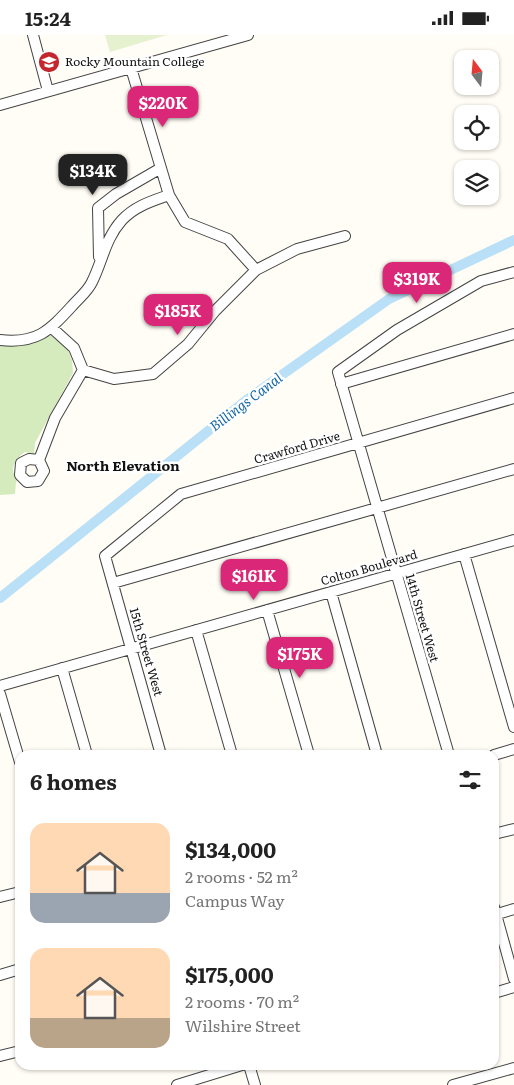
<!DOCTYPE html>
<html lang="en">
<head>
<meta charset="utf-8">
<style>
	:root { --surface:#fff; --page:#f2f2f2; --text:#222; --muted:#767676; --accent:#db2777 }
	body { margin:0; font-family:Literata,serif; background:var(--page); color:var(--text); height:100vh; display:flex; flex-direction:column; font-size:19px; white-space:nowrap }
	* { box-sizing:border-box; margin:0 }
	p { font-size:16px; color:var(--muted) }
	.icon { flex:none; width:28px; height:28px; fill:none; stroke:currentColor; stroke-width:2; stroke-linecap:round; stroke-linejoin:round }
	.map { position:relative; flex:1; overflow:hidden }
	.drawer { position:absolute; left:15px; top:715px; width:484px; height:320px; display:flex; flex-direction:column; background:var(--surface); border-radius:15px; box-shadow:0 1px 4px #0004 }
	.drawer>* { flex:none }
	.needle { width:32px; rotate:344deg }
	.fabs { position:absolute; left:454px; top:15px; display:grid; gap:10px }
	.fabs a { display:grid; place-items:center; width:45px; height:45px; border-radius:10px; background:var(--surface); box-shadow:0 1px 4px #0004; font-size:25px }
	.price { position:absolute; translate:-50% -42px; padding:0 11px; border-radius:10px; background:var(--accent); color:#fff; font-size:16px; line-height:32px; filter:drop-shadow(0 1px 2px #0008) }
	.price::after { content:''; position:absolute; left:50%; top:30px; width:15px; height:11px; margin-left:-8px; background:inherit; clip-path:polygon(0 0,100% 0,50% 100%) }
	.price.on { background:#222; color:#fff }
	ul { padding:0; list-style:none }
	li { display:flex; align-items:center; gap:15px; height:125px; padding:0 15px }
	li span { display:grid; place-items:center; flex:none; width:140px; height:100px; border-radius:15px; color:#555 }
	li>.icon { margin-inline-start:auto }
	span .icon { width:60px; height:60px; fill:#fffc; stroke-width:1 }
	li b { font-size:21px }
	h2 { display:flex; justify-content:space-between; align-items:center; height:60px; padding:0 15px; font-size:21px }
	.status { display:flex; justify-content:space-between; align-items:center; height:35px; padding:0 25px; background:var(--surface); direction:ltr }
	.status svg { height:14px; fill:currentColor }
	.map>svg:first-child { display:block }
	.green { fill:#d5ebbd }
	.pitch { fill:#e6f2cf }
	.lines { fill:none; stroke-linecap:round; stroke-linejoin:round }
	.canal { stroke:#b9e0f7; stroke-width:10 }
	.minor-casing { stroke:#444; stroke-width:12 }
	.minor { stroke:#fff; stroke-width:10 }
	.labels { text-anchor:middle; stroke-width:5; stroke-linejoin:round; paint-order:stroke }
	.poi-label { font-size:12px; fill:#111; stroke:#fff; text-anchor:start }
	.street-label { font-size:12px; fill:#111; stroke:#fff }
	.water-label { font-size:14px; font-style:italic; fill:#1768a6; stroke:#fff }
	.neighbourhood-label { font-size:14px; font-weight:bold; fill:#111; stroke:#fff }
</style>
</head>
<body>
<div class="status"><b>15:24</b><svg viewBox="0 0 49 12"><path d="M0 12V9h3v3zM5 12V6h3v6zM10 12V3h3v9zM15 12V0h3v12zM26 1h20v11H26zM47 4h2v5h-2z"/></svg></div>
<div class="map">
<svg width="514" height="1050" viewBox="0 0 514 1050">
	<rect width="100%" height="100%" fill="#fffdf5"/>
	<path class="green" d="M49,300l3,1 15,12 5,12 1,13 -38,70 -1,11 -9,-2c-10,7 -17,18 -7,27l-2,3 -1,12 -15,1v-150l18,1z"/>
	<path class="pitch" d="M105,0h62l-57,17z"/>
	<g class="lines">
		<path class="canal" d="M0,563l248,-199 141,-100 125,-59"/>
		<g class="minor-casing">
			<path id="minor" d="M33,0l15,56
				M131,33l38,127 16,27 43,17 28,31
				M0,70l248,-70
				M99,222l-1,-49 18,-14 45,-26
				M0,305c37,4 49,-9 72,-34 7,-8 16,-15 20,-24 11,-22 13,-43 30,-62 13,-14 30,-19 47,-25
				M83,335l31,9 39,-5 35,-30 27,-33 41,-41 41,-21 48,-13
				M341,349l173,-50
				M39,425l-10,-1 -8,4 -1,12 7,7 11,-1 6,-10 -5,-11 16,-42 28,-48 -9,-22 -22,-20
				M464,519l50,173
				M113,548l401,-114
				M331,557l46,163
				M267,575l42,145
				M196,595l36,125
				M62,633l25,87
				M0,651l514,-146
				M0,659l20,68
				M161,720l-56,-199 76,-62 333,-96
				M449,720l-111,-383 59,-42 84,-49 33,-9
				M494,720l20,-6
				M494,799l20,-5
				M0,862l20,-5
				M494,872l20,72
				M494,880l20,-6
				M0,940l20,-6
				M494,958l20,-6
				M0,1021l20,-5
				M249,1030l6,20
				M177,1050l65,-20
				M453,1050l61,-17"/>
		</g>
		<use href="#minor" class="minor"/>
	</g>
	<defs>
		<g id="university-disc" transform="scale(1.125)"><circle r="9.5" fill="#c4262e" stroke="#fff"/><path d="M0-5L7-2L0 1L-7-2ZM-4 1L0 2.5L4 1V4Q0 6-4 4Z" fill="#fff"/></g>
	</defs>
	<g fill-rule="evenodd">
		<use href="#university-disc" x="49" y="27"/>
	</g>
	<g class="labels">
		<g class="poi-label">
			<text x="65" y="31">Rocky Mountain College</text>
		</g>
		<g class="street-label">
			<text transform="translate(297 413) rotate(-16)" y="4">Crawford Drive</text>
			<text transform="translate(369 533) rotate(-16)" y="4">Colton Boulevard</text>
			<text transform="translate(422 583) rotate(74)" y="4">14th Street West</text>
			<text transform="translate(146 617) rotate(74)" y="4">15th Street West</text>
		</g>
		<g class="water-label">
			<text transform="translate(246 367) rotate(-37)" y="5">Billings Canal</text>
		</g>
		<g class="neighbourhood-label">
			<text x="123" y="436">North Elevation</text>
		</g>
	</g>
</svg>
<div class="fabs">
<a><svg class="needle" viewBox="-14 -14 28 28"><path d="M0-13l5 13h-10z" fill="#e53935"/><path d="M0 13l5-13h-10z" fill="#767676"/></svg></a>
<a><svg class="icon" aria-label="locate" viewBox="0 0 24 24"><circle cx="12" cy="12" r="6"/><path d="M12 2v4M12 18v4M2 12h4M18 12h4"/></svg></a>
<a><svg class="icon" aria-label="layers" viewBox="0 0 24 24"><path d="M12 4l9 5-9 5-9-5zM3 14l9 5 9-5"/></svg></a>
</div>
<b class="price" style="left:163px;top:93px">$220K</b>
<b class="price on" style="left:93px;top:161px">$134K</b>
<b class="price" style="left:417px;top:269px">$319K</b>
<b class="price" style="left:178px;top:301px">$185K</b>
<b class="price" style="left:254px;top:566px">$161K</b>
<b class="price" style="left:300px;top:644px">$175K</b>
<section class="drawer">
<h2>6 homes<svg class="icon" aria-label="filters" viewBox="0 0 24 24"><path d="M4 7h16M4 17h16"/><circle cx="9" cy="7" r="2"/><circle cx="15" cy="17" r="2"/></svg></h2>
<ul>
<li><span style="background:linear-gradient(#ffd9b3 70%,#9aa5b1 0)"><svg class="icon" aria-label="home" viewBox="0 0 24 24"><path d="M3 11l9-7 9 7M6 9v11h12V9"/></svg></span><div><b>$134,000</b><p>2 rooms · 52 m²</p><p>Campus Way</p></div></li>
<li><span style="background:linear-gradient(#ffd9b3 70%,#b9a48a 0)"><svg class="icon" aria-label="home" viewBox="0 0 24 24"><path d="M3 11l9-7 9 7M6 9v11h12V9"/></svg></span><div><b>$175,000</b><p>2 rooms · 70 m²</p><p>Wilshire Street</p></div></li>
</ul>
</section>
</div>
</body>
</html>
